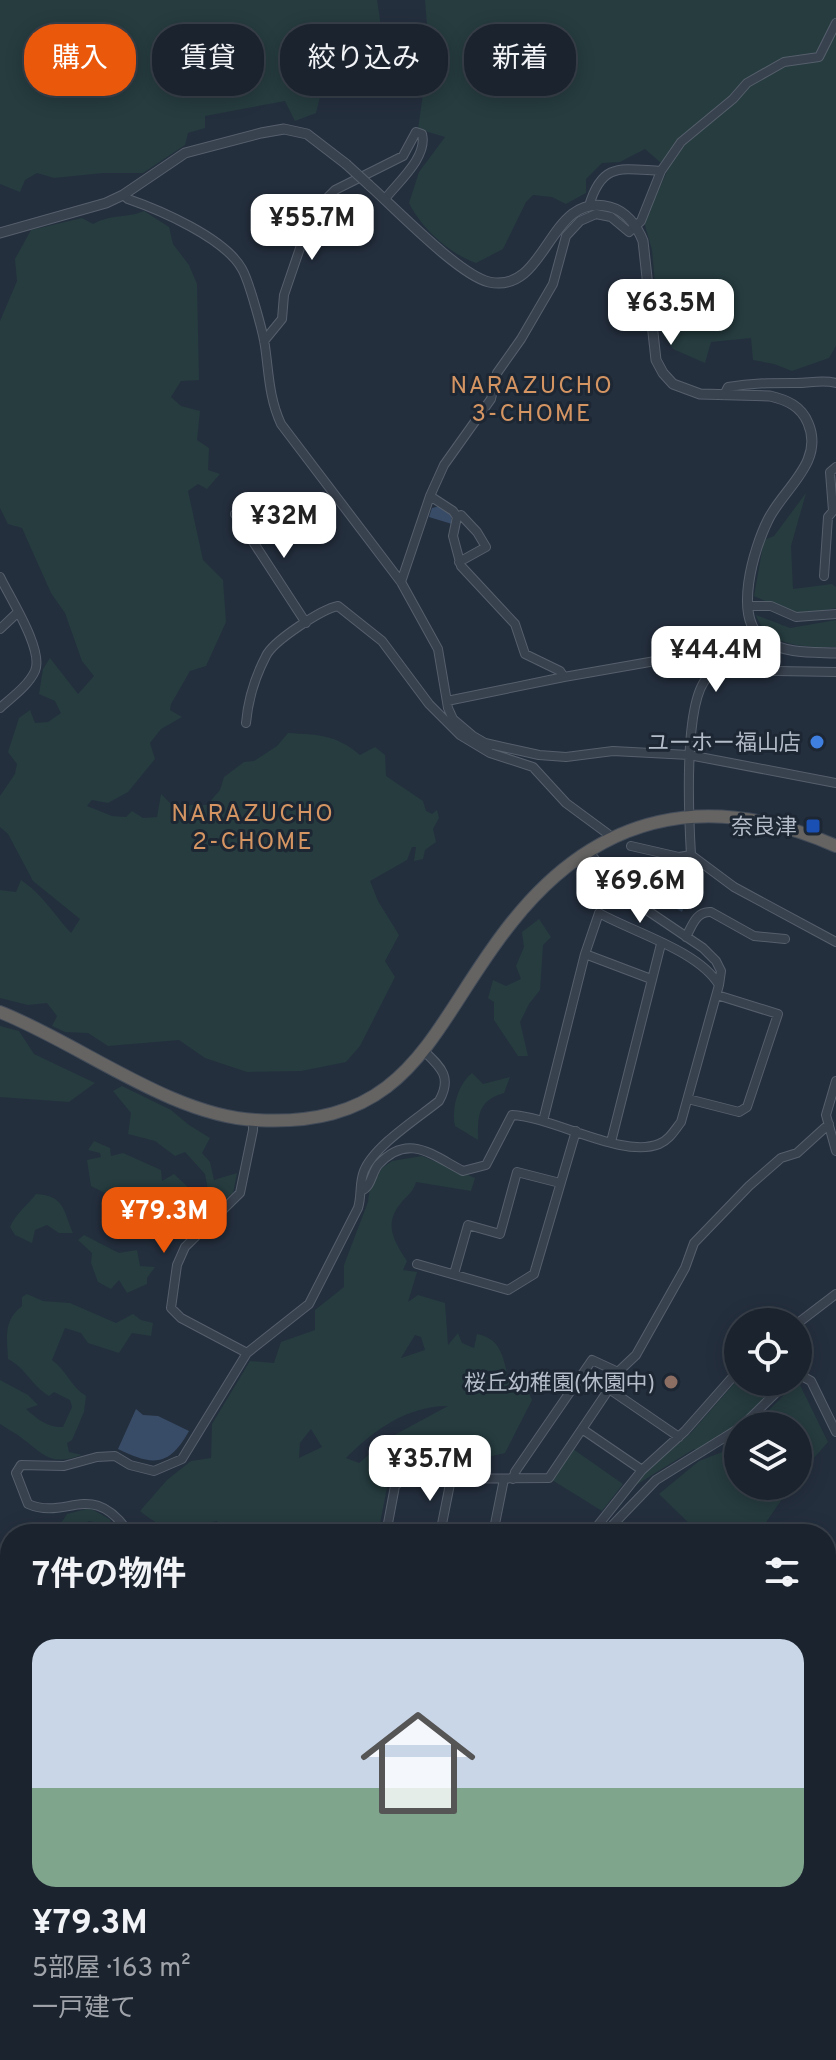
<!DOCTYPE html>
<html lang="ja">
<head>
<meta charset="utf-8">
<style>
	:root { --surface:#1b232e; --page:#242b36; --text:#f1f3f6; --muted:#a0a4aa; --line:#39404a; --accent:#ea580c }
	body { margin:0; font-family:Overpass,"Noto Sans JP",sans-serif; background:var(--page); color:var(--text); height:100vh; display:flex; flex-direction:column; font-size:30px; white-space:nowrap }
	* { box-sizing:border-box; margin:0 }
	p { font-size:26px; color:var(--muted) }
	.icon { flex:none; width:44px; height:44px; fill:none; stroke:currentColor; stroke-width:2; stroke-linecap:round; stroke-linejoin:round }
	.map { position:relative; flex:1; overflow:hidden }
	.details { position:absolute; left:0px; top:1524px; width:836px; height:536px; display:flex; flex-direction:column; background:var(--surface); border-radius:32px 32px 0 0; box-shadow:0 4px 20px #0003,0 0 0 2px var(--line) }
	.details>* { flex:none }
	.hud { position:absolute; left:24px; top:24px; width:788px; height:72px; display:flex; gap:16px }
	.buttons { position:absolute; left:724px; top:1308px; display:grid; gap:16px }
	.buttons a { display:grid; place-items:center; width:88px; height:88px; border-radius:50%; background:var(--surface); box-shadow:0 4px 20px #0003,0 0 0 2px var(--line); font-size:40px }
	.price { position:absolute; translate:-50% -68px; padding:0 18px; border-radius:16px; background:#fff; color:#222; font-size:26px; line-height:52px; filter:drop-shadow(0 2px 4px #0008) }
	.price::after { content:''; position:absolute; left:50%; top:48px; width:24px; height:18px; margin-left:-12px; background:inherit; clip-path:polygon(0 0,100% 0,50% 100%) }
	.price.current { background:var(--accent); color:#fff }
	ul { padding:0; list-style:none }
	li { display:grid; align-content:center; gap:16px; height:424px; padding:0 32px }
	li span { display:grid; place-items:center; height:248px; border-radius:24px; color:#555 }
	li>.icon { margin-inline-start:auto }
	span .icon { width:144px; height:144px; fill:#fffc; stroke-width:1 }
	li b { font-size:34px }
	h2 { display:flex; justify-content:space-between; align-items:center; height:96px; padding:0 32px; font-size:34px }
	.chip { padding:0 28px; border-radius:32px; background:var(--surface); box-shadow:0 4px 20px #0003,0 0 0 2px var(--line); font-size:28px; line-height:72px }
	.chip.current { background:var(--accent); color:#fff }
	.map>svg:first-child { display:block }
	.green { fill:#263c3f; fill-rule:evenodd }
	.water { fill:#394c67 }
	.lines { fill:none; stroke-linecap:round; stroke-linejoin:round }
	.minor-casing { stroke:#565f6c; stroke-width:10 }
	.tertiary-casing { stroke:#565f6c; stroke-width:11 }
	.trunk-casing { stroke:#434c59; stroke-width:14 }
	.minor { stroke:#38414e; stroke-width:8 }
	.tertiary { stroke:#38414e; stroke-width:9 }
	.trunk { stroke:#656462; stroke-width:12 }
	.tertiary-bridge-casing { stroke:#565f6c; stroke-width:11; stroke-linecap:butt }
	.tertiary-bridge { stroke:#38414e; stroke-width:9 }
	.shop-dot { fill:#3f7fe0; stroke:#1d2633; stroke-width:3 }
	.transit-dot { fill:#1a4fb4; stroke:#1d2633; stroke-width:3 }
	.education-dot { fill:#8d6e63; stroke:#1d2633; stroke-width:3 }
	.labels { text-anchor:middle; stroke-width:6; stroke-linejoin:round; paint-order:stroke }
	.poi-label { font-size:22px; fill:#b4bcc9; stroke:#1d2633; text-anchor:end }
	.neighbourhood-label { font-size:24px; letter-spacing:2px; fill:#d59563; stroke:#1d2633 }
</style>
</head>
<body>
<div class="map">
<svg width="836" height="2060" viewBox="0 0 836 2060">
	<rect width="100%" height="100%" fill="#242f3e"/>
	<path class="green" d="M0,0h377l4,26 -21,35 -1,-12 -7,-3 -32,51 -4,16 -21,8 -10,-20 -80,15v12l-17,5 -3,12 -42,28h-40l-49,5 -17,-5 -12,7 -5,12 -20,-8z
		M425,0h411v346l-7,12 -37,13 -18,-7 -21,-4 -2,-22 -40,4 -6,21 -32,-14 -14,-20 -7,-79 -8,-28 24,-53 -23,-20 -25,13 -18,1 -16,16v14l-20,11 -14,-7 -19,-2 -7,7 -23,47 -27,14c-26,-9 -55,-35 -67,-60l10,-31 26,-35 -27,-8 11,-78z
		M144,211l25,16 4,17 16,21 8,19 2,96 -18,1 -10,16 10,9 19,5 -3,29 12,8 -1,22 12,4 -13,15 -9,-5 -10,7 15,69 20,20 3,42 -20,44 -16,5 -19,33 -1,6 12,7 -21,12 -11,14 5,16 -27,33 -20,11 -16,-3 -5,6 25,10 14,1 6,-6 11,7 14,-1 4,-23 15,15 15,-4h16l13,-15 4,-13 20,-15 10,-1 23,-15 11,-13c31,2 47,1 72,22l15,-8 10,8 1,21 37,25 3,10 6,3 5,-4 2,8 -6,11 3,13 -11,8 -2,9 -9,2 2,-14h-4l-5,13 -37,21 8,20 21,34 -14,26 10,16 -35,69 -14,16 -45,9 -54,1 -42,-14 -26,-18 -71,6 -20,-13 -23,-1 -13,-6 5,-10 -10,-13 -19,2 -28,-7v-108l16,2 5,-12c23,16 31,32 50,53l9,-14 -47,-38 -25,-47 -8,-7v-31l15,-22 2,-10 -9,-12 11,-34 11,-8 5,13 13,-1 13,-9 -6,-12 -16,-7 4,-25 7,-11 28,36 16,-18 -12,-15 -17,-48 -14,-20 -29,-65 -14,-4 -8,-16v-187l17,-40 -2,-22 16,-29 51,-12 11,6c21,-11 32,-5 51,-13z
		M806,493l-15,53 2,43 39,-5 4,3v21l-40,7 -42,-19 10,-56 10,-4z
		M756,615l34,13 46,-8v27c-29,0 -69,1 -80,-32z
		M539,919l12,18 -8,8 -3,45 -11,14 -9,18 8,34h-10l-24,-36v-18l-6,-4 5,-18 13,6 15,-7 -5,-13 8,-19 -2,-15z
		M0,1026l19,5 15,23 61,29 -26,19 -69,-5z
		M472,1073l11,11 27,-7 -6,16c-27,8 -26,23 -26,47l-23,-14c-4,-17 3,-42 17,-53z
		M122,1086l49,24 18,15 21,13 -8,15 8,9 4,18 23,-7 -4,20 -43,37 -23,-16 -26,-3 -50,-25 -4,-26 14,-3 -1,-4 -12,-3 6,-9 16,7 1,8 12,-3 38,17 1,11 12,-7 19,18 8,16 9,-9 -5,-25 -20,-22 -10,4 -20,-15 -27,-7 3,-21 -18,-22z
		M422,1156l53,22 -4,13 -55,-9c-3,11 -9,13 -15,21 -18,21 -7,38 6,58l-4,9 14,2 -9,30 10,-7 27,8 3,42 10,-12 4,10 12,5 3,-14c23,4 26,22 31,43l19,12 5,11 -27,53 -17,4 -50,-5 -6,11 -18,-2 -5,10 -10,-2 -10,8 -11,57h-154l-7,-13c-36,5 -46,16 -77,-10l27,-31 24,-19 20,-3 1,-34 38,-63 24,2 7,-21 34,-12v-20l29,-23v-22l24,-63 2,-15 12,-19 10,-7zM415,1335l6,2 4,13 -24,8zM448,1406l-61,33 -28,24 -13,-5c28,-28 61,-52 102,-52zM311,1429l11,18 -23,11 1,-15z
		M36,1194c29,2 27,16 37,39h-14l-12,-8 -12,5 -3,13 -17,-8 -5,-8c6,-14 17,-21 26,-33z
		M84,1235l35,18 18,-3 3,16 15,1 -8,11v6l-20,9 -8,-13 -8,9 -13,-7 -7,-19 1,-10 -14,-13z
		M27,1294l16,7 27,2 46,20 17,-9 8,6 12,3 -2,13 -19,-3 -13,20 -31,-10 -7,-10 -16,-5 -13,32c15,11 19,27 34,36l-2,16 -12,28 -5,3 2,9 13,3c-31,11 -37,1 -59,-16 -7,-6 -16,-10 -23,-15v-44l28,15 10,10 -12,4c11,10 22,19 37,18l9,-20 -2,-7 -16,-8 -5,4c-19,-12 -23,-28 -41,-37 -1,-22 -5,-38 14,-53v-9z
		M738,1379v3h45c-26,27 -51,53 -85,69l-4,-2 -63,39 15,-18 43,-35z
		M798,1381l30,61 -30,34v-50h-45z
		M738,1440v46h53l-33,48h-58l-41,-40 40,-33 26,-10z
		M573,1449l50,35 -21,27 -50,-31z
		M90,1508l21,12 -2,5 -20,-4 -25,13h-10l13,-20z"/>
	<path class="water" d="M440,506l11,6 1,12 -23,-7 3,-9z
		M631,857l17,4 2,-4 8,2 16,17 2,-1 15,13 -9,24c-24,-15 -48,-26 -64,-50z
		M136,1409l7,6 15,1 31,15c-20,36 -36,35 -71,18z"/>
	<g class="lines">
		<g class="minor-casing">
			<path id="minor" d="M123,195l5,4c32,11 97,39 114,70 7,12 21,63 23,77 4,28 4,52 16,78l120,158 37,67 10,59 5,11 20,17 12,7 54,12 27,2 47,-6 76,4 147,28
				M589,206c13,-45 33,-37 72,-35
				M264,341l18,-22 2,-24 28,-82 23,-23 68,-34 13,-24 6,2c6,23 -24,48 -37,65
				M724,395l4,-8c25,-4 39,-4 64,-4 15,1 29,-4 44,0
				M430,496l23,15 4,6 -4,19 8,30 54,58 10,30 35,17 4,6
				M235,514l71,109
				M457,517l4,-2 16,17 9,15 -27,15
				M824,576l4,-59 5,-6 -3,-39 6,-5
				M0,577c10,21 44,73 35,94 -7,15 -23,26 -35,37
				M401,582l29,-86 14,-31 47,-66 6,-26 24,-34 32,-55 13,-48 14,-15 16,-7 15,3 18,15 12,-11 20,-50 20,-29 52,-43 14,-16 37,-21 35,-5 17,-34
				M748,606h23l25,11 40,-3
				M0,629l17,-16
				M836,672l-111,-2c-5,2 -13,4 -17,7 -25,23 -19,143 -17,178l43,32 102,55
				M447,701l117,-24 114,-20 19,9 11,11
				M246,723c2,-23 9,-46 20,-67 7,-15 56,-47 72,-50l44,35 47,63 31,31 30,18 43,14 33,36 42,31
				M631,846l48,11 12,-2
				M589,852l34,42 80,54 13,13 5,10 -2,14
				M686,937c6,-11 10,-26 25,-25l43,24 31,3
				M585,954l66,25
				M836,1081l-10,34 10,36
				M688,1099l51,13 8,-5 31,-93 -61,-19
				M611,1142l50,-198
				M361,1191c11,-5 10,-17 17,-26 30,-33 54,-10 85,6l23,-6 26,-50c42,2 110,44 147,29 10,-4 15,-13 22,-22l38,-137c-20,-34 -84,-52 -120,-72l-14,41 -42,167
				M417,1264l91,26 26,-16 42,-143
				M454,1274l14,-49 32,9 17,-62 43,11
				M798,1323l38,-29
				M247,1353l-66,-35 -10,-10 6,-43 8,-18 55,-54 13,-63v-10
				M798,1374l13,7 25,51
				M742,1426l45,-44
				M582,1429l60,41
				M513,1479l2,-7 77,-112 26,12 18,-17 49,-87 9,-25 55,-57 32,-28 16,-5 32,-29
				M86,1534c14,-7 21,-6 36,0
				M130,1534c-38,-56 -62,-13 -102,-30l-12,-31 5,-8 43,1 33,-9 18,-1 15,9 24,6 28,-12 65,-106 62,-49 49,-96c4,-13 1,-25 6,-37 10,-25 54,-53 75,-70 13,-23 3,-33 -14,-49
				M200,1534l5,-3
				M386,1534l9,-48 8,-7 146,-1 60,-89 70,48
				M440,1534l11,-55
				M493,1534l11,-55
				M591,1534l51,-64 43,-39 53,-60
				M604,1534l52,-54 82,-51
				M0,1565l10,24
				M0,1648l10,-5
				M826,1673l10,-31
				M826,1693v27
				M0,1730l10,-6
				M0,1788h10
				M0,1842l10,3
				M826,1845l10,-13
				M0,1914l10,3
				M0,1966l10,5
				M76,2050l1,10
				M386,2050l6,10
				M492,2050l5,10
				M728,2050l17,10
				M395,2060l12,-10
				M660,2060l6,-10
				M711,2060l5,-10"/>
		</g>
		<g class="tertiary-casing">
			<path id="tertiary" d="M369,185c26,23 90,90 120,97 59,13 59,-92 121,-75 16,4 27,19 33,34l13,119 7,13 10,11 27,10 70,2c17,4 31,10 38,27 17,39 -25,66 -40,97 -14,28 -36,99 -4,120 21,14 49,12 72,13
				M0,233l106,-30 17,-8 62,-42 76,-20 23,-4 23,5 39,30
				M826,1822l10,6
				M826,2015l10,-14
				M799,2060l5,-10"/>
		</g>
		<g class="trunk-casing">
			<path id="trunk" d="M0,1012c79,31 171,104 256,108 159,9 175,-97 256,-198 87,-110 197,-132 324,-76"/>
		</g>
		<use href="#minor" class="minor"/>
		<use href="#tertiary" class="tertiary"/>
		<use href="#trunk" class="trunk"/>
		<g class="tertiary-bridge-casing">
			<path id="tertiary-bridge" d="M346,164l23,21"/>
		</g>
		<use href="#tertiary-bridge" class="tertiary-bridge"/>
	</g>
	<circle class="shop-dot" cx="817" cy="742" r="8"/>
	<rect class="transit-dot" x="805" y="818" width="16" height="16" rx="4"/>
	<circle class="education-dot" cx="671" cy="1382" r="8"/>
	<g class="labels">
		<g class="poi-label">
			<text x="801" y="750">ユーホー福山店</text>
			<text x="797" y="834">奈良津</text>
			<text x="655" y="1390">桜丘幼稚園(休園中)</text>
		</g>
		<g class="neighbourhood-label">
			<text x="532" y="393">NARAZUCHO<tspan x="532" dy="28">3-CHOME</tspan></text>
			<text x="253" y="821">NARAZUCHO<tspan x="253" dy="28">2-CHOME</tspan></text>
		</g>
	</g>
</svg>
<div class="buttons">
<a><svg class="icon" aria-label="locate" viewBox="0 0 24 24"><circle cx="12" cy="12" r="6"/><path d="M12 2v4M12 18v4M2 12h4M18 12h4"/></svg></a>
<a><svg class="icon" aria-label="layers" viewBox="0 0 24 24"><path d="M12 4l9 5-9 5-9-5zM3 14l9 5 9-5"/></svg></a>
</div>
<b class="price" style="left:312px;top:262px">¥55.7M</b>
<b class="price" style="left:671px;top:347px">¥63.5M</b>
<b class="price" style="left:284px;top:560px">¥32M</b>
<b class="price" style="left:716px;top:694px">¥44.4M</b>
<b class="price" style="left:640px;top:925px">¥69.6M</b>
<b class="price current" style="left:164px;top:1255px">¥79.3M</b>
<b class="price" style="left:430px;top:1503px">¥35.7M</b>
<div class="hud">
<a class="chip current">購入</a>
<a class="chip">賃貸</a>
<a class="chip">絞り込み</a>
<a class="chip">新着</a>
</div>
<section class="details">
<h2>7件の物件<svg class="icon" aria-label="filters" viewBox="0 0 24 24"><path d="M4 7h16M4 17h16"/><circle cx="9" cy="7" r="2"/><circle cx="15" cy="17" r="2"/></svg></h2>
<ul>
<li><span style="background:linear-gradient(#c9d6e8 60%,#7fa58c 0)"><svg class="icon" aria-label="home" viewBox="0 0 24 24"><path d="M3 11l9-7 9 7M6 9v11h12V9"/></svg></span><div><b>¥79.3M</b><p>5部屋 · 163 m²</p><p>一戸建て</p></div></li>
</ul>
</section>
</div>
</body>
</html>
